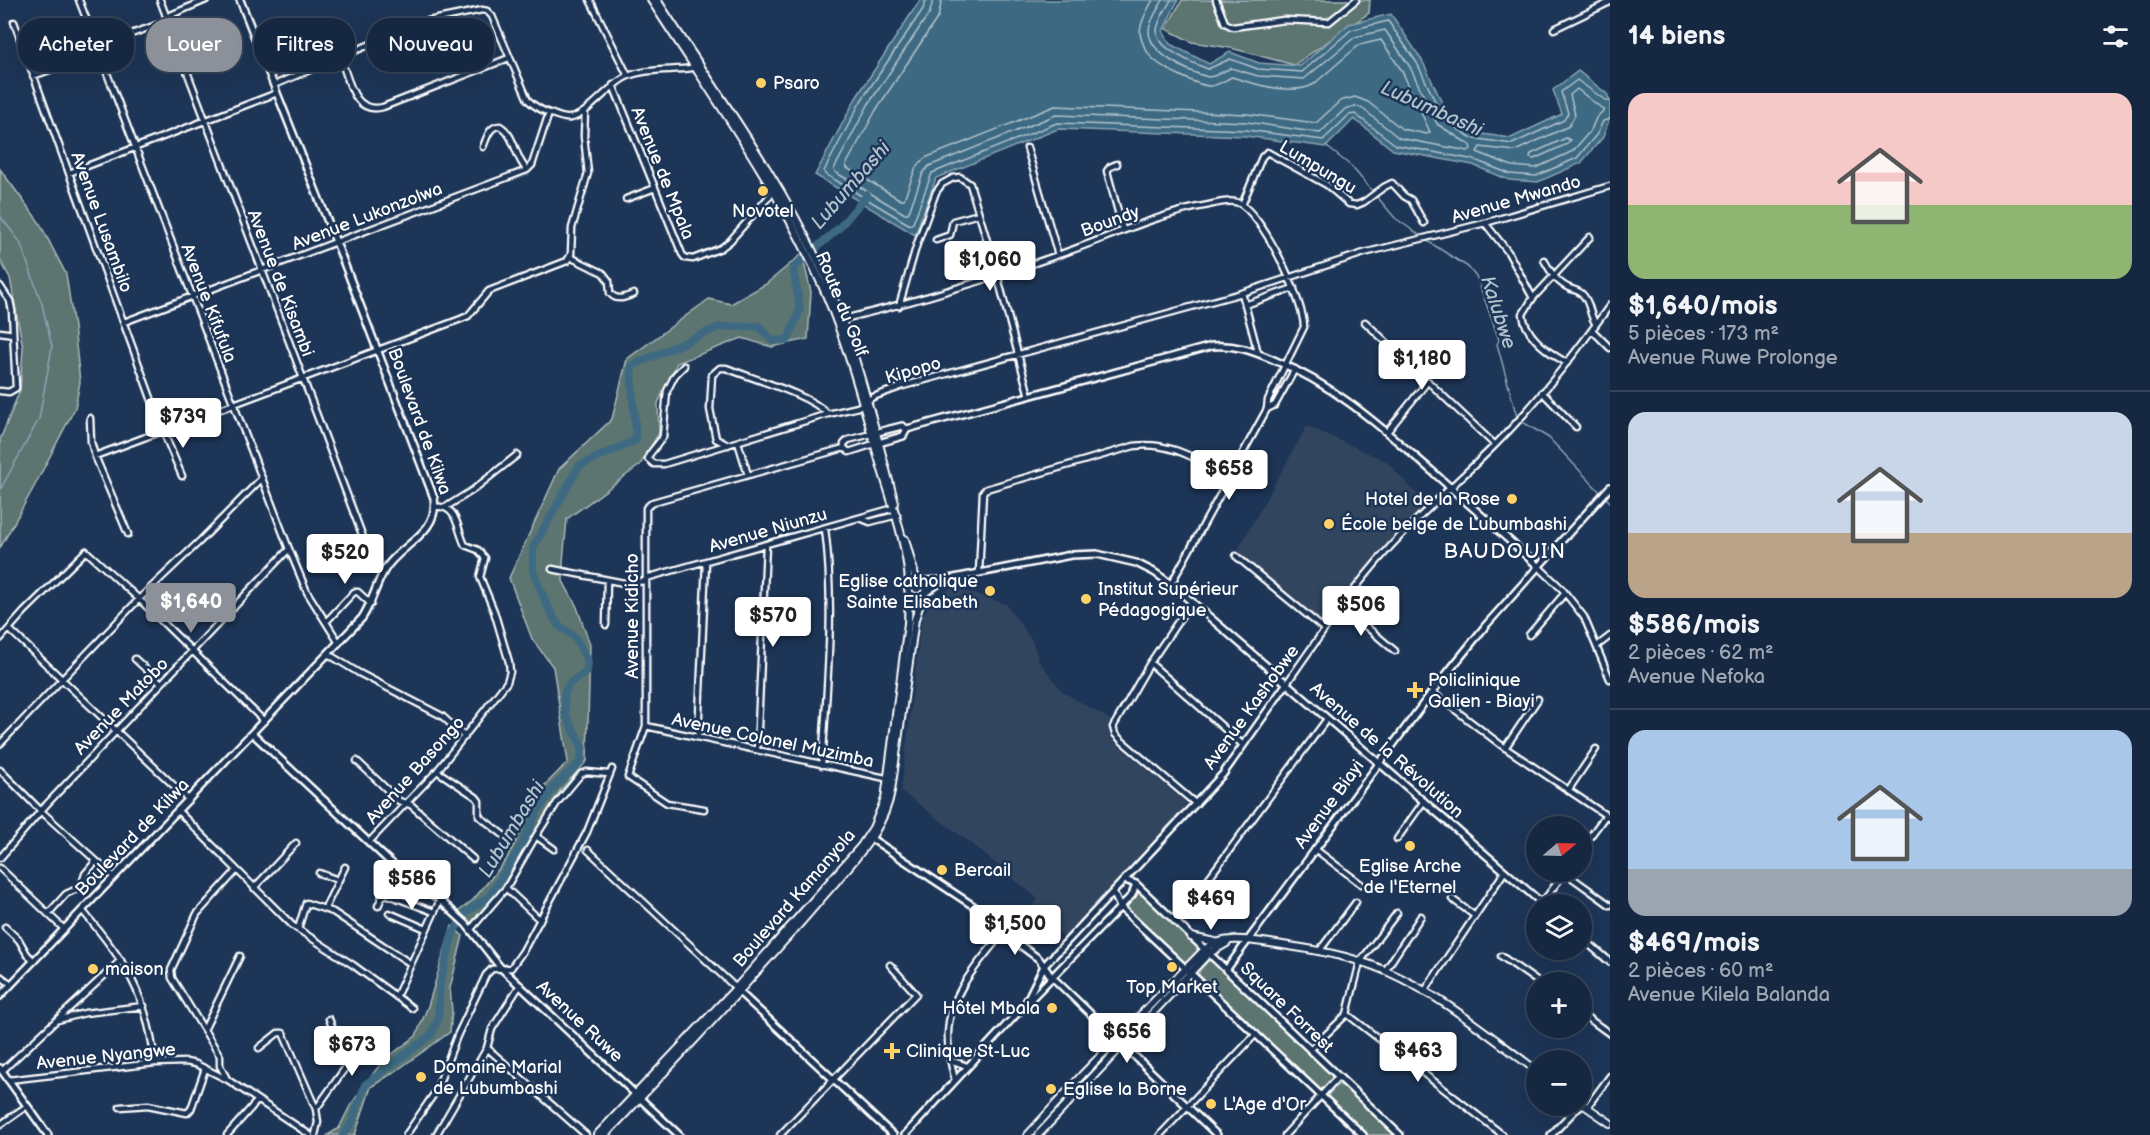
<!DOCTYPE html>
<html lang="fr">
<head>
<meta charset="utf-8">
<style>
	:root { --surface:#162841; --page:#1f3048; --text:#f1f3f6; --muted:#9ea6b1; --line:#35445a; --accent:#8c9099 }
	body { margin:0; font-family:"Balsamiq Sans",sans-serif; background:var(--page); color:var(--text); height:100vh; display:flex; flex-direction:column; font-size:22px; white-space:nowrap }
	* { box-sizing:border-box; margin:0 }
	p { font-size:20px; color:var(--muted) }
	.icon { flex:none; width:33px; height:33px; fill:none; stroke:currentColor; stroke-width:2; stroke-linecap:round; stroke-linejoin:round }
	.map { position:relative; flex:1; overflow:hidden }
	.sheet { display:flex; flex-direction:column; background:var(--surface); width:540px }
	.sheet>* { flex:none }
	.hud { position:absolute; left:18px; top:18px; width:570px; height:54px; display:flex; gap:12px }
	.needle { width:39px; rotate:71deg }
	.controls { position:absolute; left:1526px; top:816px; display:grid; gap:12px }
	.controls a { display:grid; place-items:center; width:66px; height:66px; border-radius:50%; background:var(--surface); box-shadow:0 6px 24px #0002,0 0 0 2px var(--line); font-size:30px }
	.price { position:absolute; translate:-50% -51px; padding:0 14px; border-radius:6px; background:#fff; color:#222; font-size:20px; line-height:39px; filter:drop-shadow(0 2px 3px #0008) }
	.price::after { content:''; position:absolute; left:50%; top:36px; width:18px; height:14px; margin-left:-9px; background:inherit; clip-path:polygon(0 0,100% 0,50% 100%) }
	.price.selected { background:var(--accent); color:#fff }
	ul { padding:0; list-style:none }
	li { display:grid; align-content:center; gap:12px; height:318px; padding:0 18px }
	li+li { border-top:2px solid var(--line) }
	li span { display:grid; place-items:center; height:186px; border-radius:18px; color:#555 }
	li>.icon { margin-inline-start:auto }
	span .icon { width:108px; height:108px; fill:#fffc; stroke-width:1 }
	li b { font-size:26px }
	h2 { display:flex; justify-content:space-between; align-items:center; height:72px; padding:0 18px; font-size:26px }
	.tag { padding:0 21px; border-radius:24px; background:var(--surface); box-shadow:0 6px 24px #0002,0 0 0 2px var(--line); font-size:21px; line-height:54px }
	.tag.selected { background:var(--accent); color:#fff }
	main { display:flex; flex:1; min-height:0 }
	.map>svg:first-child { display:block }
	.built { fill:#33445e }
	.green { fill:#5b7471; stroke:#adbab8; stroke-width:1.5 }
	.water { fill:#3e6a82; stroke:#8ba6b4; stroke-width:1.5 }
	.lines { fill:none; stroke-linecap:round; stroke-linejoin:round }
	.shore { stroke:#b2c3cd; stroke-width:1.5 }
	.stream { stroke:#8ba6b4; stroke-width:1.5 }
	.river { stroke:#3e6a82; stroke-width:8 }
	.minor-casing { stroke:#fff; stroke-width:9 }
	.tertiary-casing { stroke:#fff; stroke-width:10 }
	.secondary-casing { stroke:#fff; stroke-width:10 }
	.minor { stroke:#1d3557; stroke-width:4.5 }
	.tertiary { stroke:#1d3557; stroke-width:5 }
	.secondary { stroke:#1d3557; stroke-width:6 }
	.poi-dot { fill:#ffd166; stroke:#1d3557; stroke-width:2 }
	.labels { text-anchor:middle; stroke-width:5; stroke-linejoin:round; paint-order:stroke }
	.poi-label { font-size:18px; fill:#fff; stroke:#1d3557; text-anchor:start }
	.street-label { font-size:18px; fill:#fff; stroke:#1d3557 }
	.water-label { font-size:20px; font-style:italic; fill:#b2c3cd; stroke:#1d3557 }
	.quarter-label { font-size:21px; letter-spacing:1.5px; fill:#fff; stroke:#1d3557 }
</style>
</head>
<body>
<main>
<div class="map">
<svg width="1610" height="1135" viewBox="0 0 1610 1135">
	<rect width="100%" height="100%" fill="#1d3557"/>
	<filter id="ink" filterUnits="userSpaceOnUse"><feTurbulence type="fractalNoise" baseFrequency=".0167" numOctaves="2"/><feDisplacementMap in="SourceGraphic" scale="12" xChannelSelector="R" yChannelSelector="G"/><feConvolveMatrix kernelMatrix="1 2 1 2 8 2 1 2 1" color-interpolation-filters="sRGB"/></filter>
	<g filter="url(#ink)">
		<path class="built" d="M1307,426l79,35 41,44 -40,38 -62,80h-4l-85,-70z
			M952,587l54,17 27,38 5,18 25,32 48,28 -2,4 1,14 75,64v6l-121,129 -34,-29 8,-9 -66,-55 -71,-53 21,-176 15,-18z"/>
		<path class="green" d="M1182,0h188l-1,13 -75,52 -63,-17 -39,-6 -26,-13z
			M0,169l39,53 27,52 8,53 6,55 -5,26 -41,79 -34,61v-108l20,-50 3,-42 -13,-70 -10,-18z
			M802,254l9,38 -3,47 -36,8 -30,-9 -65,25 -19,40 1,30 -19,32 -73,54 -4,42v20l14,26 13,38 -3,116 -27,30 -23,38 -16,36 -50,58 -12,-12 14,-11 33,-40 37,-73 25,-25 -15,-95 -21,-28 -23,-61 50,-109 53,-50 15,-60 82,-60 22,5 35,-20z
			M1138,894h4l55,52v6l-9,11 -5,-1 -55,-52v-6z
			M452,926l11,10 -13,52 2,23 -2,21 -54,39 -25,16 -16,48h-27l11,-7 11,-22 28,-39 14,-13 24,-18 12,-30z
			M1208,961h6l118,114v5l-10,10 -4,-1 -119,-112v-6z
			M1337,1085h5l54,50h-29l-37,-34 -2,-6z"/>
		<path class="water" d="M920,0h258l-15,31 7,13 39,20 21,-12 29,11 41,3 49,-42 42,-10 31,46 27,57 26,16 36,5 51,-24 -9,-24 25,-19 29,23 3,7v16l-7,20 -22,26 -43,19 -29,-2 -36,-15 -80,-15 -39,-31 -28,28 -81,-11 -187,-7 -122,49 -21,57 -100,-60 41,-77z"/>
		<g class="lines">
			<path class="shore" d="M926,0l-3,9 -62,92 -37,70 1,3 85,51 3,-2 19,-50 125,-50 189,7 77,10 26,-25 6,-1 41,31 79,15 35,14 26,2 41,-18 20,-24 6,-13 7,-2
				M933,0l-3,12 -62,93 -34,64 1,3 70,42 4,-2 14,-39 6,-7 127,-51 191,7 73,11 25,-24 11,-3 7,3 36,29 69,13 3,-2 -1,-4 -33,-21 -27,-57 -25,-37 -30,7 -51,42 -46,-3 -27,-8 -17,8 -6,1c-19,-5 -59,-23 -59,-46 0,-10 9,-22 14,-31
				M942,0l-4,17 -62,93 -30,55 1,3 54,32 3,-1 12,-32 9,-9 130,-52 192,8 69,9 24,-22 15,-4 13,5 34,27 25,5 3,-2 -28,-61 -21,-31 -22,5 -45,39c-19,12 -61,0 -82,-7 -7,3 -14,9 -22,9 -12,0 -47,-18 -56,-26 -7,-6 -14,-20 -14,-29 1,-11 8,-22 13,-31
				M1171,0c-4,8 -14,21 -14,31 -1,18 38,33 51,38l22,-10 28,10 44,3 49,-42 37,-9 29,42 27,57 28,18 40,6 52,-24 4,-7 -7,-21 16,-12 28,20 5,1
				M1577,89l27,21 -8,8 -5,12 -18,21 -37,17 -24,-2 -35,-14 3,-5 35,4 54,-25 6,-11 -5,-20z
				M1566,138l4,2 -3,4 -33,15 -4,-1 1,-4z"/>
			<path class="stream" d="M1326,146l25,20 44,52 27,19
				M0,216l20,26 22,62 10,43 -13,72 -39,71
				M1426,240l42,27 9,11 22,62 -2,4 20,73
				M1521,421l28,17 52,55
				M1605,497l5,5"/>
			<path class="river" d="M343,1135l9,-12 13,-38 66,-50 7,-16 2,-36 13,-50 13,-21 23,-15 34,-54 14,-31 17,-25 27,-26 1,-15 -17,-32 -1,-20 5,-10 18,-13 1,-9 -13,-25 -17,-12 -12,-22 -13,-32v-23l46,-82 57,-26 -5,-74 88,-39 40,-1 14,15 15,-1 12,-31 -7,-41 46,-40 28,-33"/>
			<g class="minor-casing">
				<path id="minor" d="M79,0l210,549 18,43 32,51
					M160,0l212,561 11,11
					M590,0l38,76
					M1216,0l9,23 8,4 51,-7 45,2 27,-22
					M166,17l40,-17
					M14,22l149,409 19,45
					M1554,29l56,-27
					M97,46l71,-25
					M340,57c9,22 13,58 43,50l126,-49
					M33,76l66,-24
					M274,85l149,-63 59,-12 5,1 5,5 36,84c7,7 14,11 24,14 6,2 12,5 18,4 16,-1 39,-33 56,-41 20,-9 45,-6 66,-9l4,-2
					M613,85l69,169 3,4 8,1 28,-11 9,-7 44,-50
					M483,147c4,-9 6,-21 17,-21 16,10 14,31 27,44
					M1027,148l31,107
					M1117,164l-7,3 -3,4 16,59
					M69,173l208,-80
					M626,199l29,-11
					M1242,205l20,-48 5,-5 60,33 22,19 8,1 7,-3 20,-15 8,-4 12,13 7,4 13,23
					M1485,223l23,29 25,46
					M936,240l14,-5 3,-14 26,-7
					M570,257l33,16 6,8 1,12c7,9 15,4 24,1
					M1544,260c7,12 12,22 25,28 5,2 10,3 13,6 9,8 7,22 14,30
					M0,286l10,15 2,10 4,77 -7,4 -9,-1
					M1242,293l16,60
					M1245,305l49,-17
					M899,306l18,-62 19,-52 6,-8 11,-6 7,-1 10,7 27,90 32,122
					M840,320c74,-18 147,-40 218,-65 50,-17 98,-41 151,-50 8,-2 18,-5 27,-3 25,7 68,99 68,125l-36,73 -1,9 -96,175
					M124,322l403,-152 5,-5 17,-52
					M1365,322l130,123
					M1592,330l18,18
					M0,332l13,2
					M1567,363c-18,-10 -42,-26 -44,-49l10,-16 57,-61
					M684,366l-9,9 -8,16 -4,46 -14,18 -1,4 6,5h10l164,-50 30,-7 15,-10 30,-11 339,-93 122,-40 121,-30 125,-37
					M1542,392l34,35
					M1267,409l8,-4 20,-36
					M90,418l1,24 4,14 33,78
					M1387,432l41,-51
					M738,442l10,33
					M728,445l-12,-6 -6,-30 2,-34 8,-7h6c27,11 83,26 102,46
					M844,448v-4l4,-4 23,-6
					M95,456l366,-137 7,-3 21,-25 78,-30 4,-7 1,-26 16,-55 -4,-37 1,-25
					M446,507l27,-17 44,-35
					M860,518l10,4 27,-7
					M1236,556l88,73
					M1539,567l23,22 22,28 26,62
					M552,569l72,14 22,-2
					M979,573l4,-81 3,-3 148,-43c37,-5 63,14 95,30
					M646,578l248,-70
					M1192,601l-42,62 -37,64 2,7 7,7 74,63
					M1342,606l53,45
					M326,622l28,-30h4l13,12
					M606,625l1,-45
					M9,629l180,171
					M1529,635l36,-42
					M0,639l24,-27 62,-61 53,48 125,122
					M1597,646l13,-10
					M328,654l31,19 83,43 23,21
					M135,659l26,24
					M1150,663l93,82
					M1287,683c32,-46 64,-93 102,-135 33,-36 71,-68 105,-102 43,-43 81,-92 116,-141
					M1432,692l69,53 109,73
					M646,726l244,53
					M698,736l8,-174
					M0,744l139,-145 61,-58 62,-63
					M1505,748l33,-49
					M757,750l9,-205
					M357,761l42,40 12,4 62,54
					M822,765c5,-79 13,-158 3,-237
					M0,770l41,41 73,66
					M437,771l39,26 3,4v15l32,25
					M1569,789l27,-40
					M704,809l-37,-6 -39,-26 18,-51v-218l7,-6 191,-54 5,4 25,-8
					M178,811l115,115 60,39 59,43
					M536,836l21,-33 24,-29 6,-2 22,2
					M1397,839l27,-38
					M369,842l68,-71 70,-89 3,-10 -1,-10 -15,-51 -14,-34 5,-19 -7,-8 -13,-5c-8,-15 -7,-41 -30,-38
					M1315,849l46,35
					M1581,849l25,-34
					M588,850l148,138
					M0,858l46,-53 243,-256
					M0,868l64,61
					M1564,872l46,33
					M319,873l19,7
					M254,888l42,-45
					M506,888l34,32
					M1452,899l23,17
					M1542,903l23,-31
					M378,906l4,-9 4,-3 48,18
					M325,908l20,-41
					M82,910c44,53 65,83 73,153
					M389,913l37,16
					M48,914l18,-20 15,-7 4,-13 11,-13
					M1176,922l151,-203
					M5,927l14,13 8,14 7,7
					M298,929l8,-26 27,9 78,52
					M471,929l35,-41 30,-52 18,13
					M1320,950l36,-48
					M1501,956l37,26
					M1385,971l36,-55
					M0,976l11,8
					M1424,992l81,-121
					M396,997l44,-97
					M1581,1013l29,21
					M1347,1014l156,121
					M329,1019l18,46
					M58,1020l27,-7 59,-7
					M204,1030l36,-74
					M259,1048l19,-15h5l33,76 2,13 -3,13
					M487,1048l99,87
					M1310,1050l37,-36 13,-52 37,-49
					M950,1060l17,6
					M2,1071l119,-111
					M227,1079l-7,-13v-10l-48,-78 -1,-8 26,-56 40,-44
					M8,1080l147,-17 31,-1 10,2 32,16 82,55
					M955,1080c-4,-15 -8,-31 -7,-47 1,-41 32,-71 56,-102
					M120,1107l28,-2 39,8 4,-4 14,-40
					M1587,1107l23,-31
					M316,1109l54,-76
					M0,1125l27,-19
					M227,1135l31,-35
					M406,1135l30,-44 21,-55 29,-61 6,-6 19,-1 12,-17 64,-119 25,-63
					M436,1135l51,-87 5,-19 28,-44
					M780,1135l136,-141 -26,-29
					M1160,1135l96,-101
					M1285,1135l53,-58"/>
			</g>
			<g class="tertiary-casing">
				<path id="tertiary" d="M874,433l28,-7 5,3 305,-83c23,-2 41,5 62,14 63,26 108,68 159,112 36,32 71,64 106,95
					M875,444l28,-8 4,-7
					M923,581l21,-1 127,-25 26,-1 39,9 18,9 17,12 372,320
					M924,594l18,-13
					M252,733l137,128 28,23 23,16 26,24 34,43 179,168
					M869,837l112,74 27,25 31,23 11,16 167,160
					M1125,880l11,4 264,251
					M1113,892l7,15 243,228
					M1581,937l29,25
					M1226,970l206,-278 55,-68 123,-137
					M736,989l157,146
					M0,996l362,-378c10,-15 13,-31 22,-47 14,-26 56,-37 50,-73l-98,-256 -96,-242
					M1025,1004l19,-38 179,-192 64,-91
					M0,1068l48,67
					M905,1135l117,-127 110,-113 4,-11
					M1551,1135l28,-29"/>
			</g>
			<g class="secondary-casing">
				<path id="secondary" d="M651,0c61,95 129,188 174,292 23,54 38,112 54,168 11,38 28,83 30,123
					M657,0c56,88 120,174 164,268 33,72 53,159 74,235
					M905,539l11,40
					M908 588a9 9 0 1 1 18 0a9 9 0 1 1-18 0Z
					M1191,937l24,5
					M1581,1103l29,20
					M597,1135l139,-147 125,-142 12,-18 12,-29 23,-176 1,-30
					M605,1135c61,-64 121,-128 179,-194 18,-19 34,-39 51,-58 24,-29 49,-54 56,-92l24,-172 8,-24
					M1028,1135l54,-60 122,-125c16,-15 46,-10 66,-7 40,6 80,12 116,28 55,24 102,64 150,99
					M1038,1135l170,-181 19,-11"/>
			</g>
			<use href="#minor" class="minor"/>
			<use href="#tertiary" class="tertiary"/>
			<use href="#secondary" class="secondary"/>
		</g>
	</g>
	<g class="poi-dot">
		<circle cx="761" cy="83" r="6"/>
		<circle cx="763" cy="191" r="6"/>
		<circle cx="1512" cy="499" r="6"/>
		<circle cx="1329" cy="524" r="6"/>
		<circle cx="990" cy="591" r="6"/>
		<circle cx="1086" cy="599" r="6"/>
		<path d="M1412 681h6v6h6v6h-6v6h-6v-6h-6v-6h6z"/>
		<circle cx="1410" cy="846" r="6"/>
		<circle cx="942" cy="870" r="6"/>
		<circle cx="1172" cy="967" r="6"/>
		<circle cx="93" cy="969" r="6"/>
		<circle cx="1052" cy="1008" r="6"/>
		<path d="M889 1042h6v6h6v6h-6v6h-6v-6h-6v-6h6z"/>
		<circle cx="421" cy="1077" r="6"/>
		<circle cx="1051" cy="1089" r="6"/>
		<circle cx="1211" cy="1104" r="6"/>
	</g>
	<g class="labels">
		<g class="poi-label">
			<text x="773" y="89">Psaro</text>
			<text x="763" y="217" text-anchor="middle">Novotel</text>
			<text x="1500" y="505" text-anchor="end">Hotel de la Rose</text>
			<text x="1341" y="530">École belge de Lubumbashi</text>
			<text x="978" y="587" text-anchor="end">Eglise catholique<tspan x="978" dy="21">Sainte Elisabeth</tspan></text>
			<text x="1098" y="595">Institut Supérieur<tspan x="1098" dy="21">Pédagogique</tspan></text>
			<text x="1428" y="686">Policlinique<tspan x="1428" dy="21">Galien - Biayi</tspan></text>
			<text x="1410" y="872" text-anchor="middle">Eglise Arche<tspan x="1410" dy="21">de l'Eternel</tspan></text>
			<text x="954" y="876">Bercail</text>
			<text x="105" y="975">maison</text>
			<text x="1172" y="993" text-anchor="middle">Top Market</text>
			<text x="1040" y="1014" text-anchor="end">Hôtel Mbala</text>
			<text x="906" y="1057">Clinique St-Luc</text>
			<text x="433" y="1073">Domaine Marial<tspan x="433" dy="21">de Lubumbashi</tspan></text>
			<text x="1063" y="1095">Eglise la Borne</text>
			<text x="1223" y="1110">L'Age d'Or</text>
		</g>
		<g class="street-label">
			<text transform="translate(1318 167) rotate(31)" y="6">Lumpungu</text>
			<text transform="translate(663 173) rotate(68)" y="6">Avenue de Mpala</text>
			<text transform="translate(1516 199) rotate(-16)" y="6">Avenue Mwando</text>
			<text transform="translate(367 216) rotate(-21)" y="6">Avenue Lukonzolwa</text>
			<text transform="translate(1110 221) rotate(-20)" y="6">Boundy</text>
			<text transform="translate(102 222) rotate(70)" y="6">Avenue Lusambilo</text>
			<text transform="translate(281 283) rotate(69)" y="6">Avenue de Kisambi</text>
			<text transform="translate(209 303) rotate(69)" y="6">Avenue Kifufula</text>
			<text transform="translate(842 304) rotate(68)" y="6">Route du Golf</text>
			<text transform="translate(913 370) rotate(-16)" y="6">Kipopo</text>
			<text transform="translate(420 421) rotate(70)" y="6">Boulevard de Kilwa</text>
			<text transform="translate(768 530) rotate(-16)" y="6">Avenue Niunzu</text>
			<text transform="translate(632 616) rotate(-90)" y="6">Avenue Kidicho</text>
			<text transform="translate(121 706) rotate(-46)" y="6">Avenue Matobo</text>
			<text transform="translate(1251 707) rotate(-54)" y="6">Avenue Kashobwe</text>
			<text transform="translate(773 740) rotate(12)" y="6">Avenue Colonel Muzimba</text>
			<text transform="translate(1387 750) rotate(41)" y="6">Avenue de la Révolution</text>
			<text transform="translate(415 770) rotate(-48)" y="6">Avenue Basongo</text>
			<text transform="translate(1329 804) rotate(-54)" y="6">Avenue Biayi</text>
			<text transform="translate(132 837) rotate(-46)" y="6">Boulevard de Kilwa</text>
			<text transform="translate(794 898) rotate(-49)" y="6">Boulevard Kamanyola</text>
			<text transform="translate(1287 1007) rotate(44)" y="6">Square Forrest</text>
			<text transform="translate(580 1021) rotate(43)" y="6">Avenue Ruwe</text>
			<text transform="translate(106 1056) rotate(-6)" y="6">Avenue Nyangwe</text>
		</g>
		<g class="water-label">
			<text transform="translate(1432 108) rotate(24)" y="7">Lubumbashi</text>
			<text transform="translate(850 185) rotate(-49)" y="7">Lubumbashi</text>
			<text transform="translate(1499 312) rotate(72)" y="7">Kalubwe</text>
			<text transform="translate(511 829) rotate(-59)" y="7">Lubumbashi</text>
		</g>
		<g class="quarter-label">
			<text x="1505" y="558">BAUDOUIN</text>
		</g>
	</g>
</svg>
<div class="controls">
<a><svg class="needle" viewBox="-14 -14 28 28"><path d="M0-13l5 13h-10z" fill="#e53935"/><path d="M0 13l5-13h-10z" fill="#9ea6b1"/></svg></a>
<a><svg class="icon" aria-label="layers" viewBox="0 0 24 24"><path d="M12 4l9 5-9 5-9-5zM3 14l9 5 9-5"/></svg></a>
<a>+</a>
<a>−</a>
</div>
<b class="price" style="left:990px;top:292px">$1,060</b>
<b class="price" style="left:1422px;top:391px">$1,180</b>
<b class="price" style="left:183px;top:449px">$739</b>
<b class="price" style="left:1229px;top:501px">$658</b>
<b class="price" style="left:345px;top:585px">$520</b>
<b class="price selected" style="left:191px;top:634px">$1,640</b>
<b class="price" style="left:1361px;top:637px">$506</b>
<b class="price" style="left:773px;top:648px">$570</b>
<b class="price" style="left:412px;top:911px">$586</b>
<b class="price" style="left:1211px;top:931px">$469</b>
<b class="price" style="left:1015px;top:956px">$1,500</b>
<b class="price" style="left:1127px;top:1064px">$656</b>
<b class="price" style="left:352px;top:1077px">$673</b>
<b class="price" style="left:1418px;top:1083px">$463</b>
<div class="hud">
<a class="tag">Acheter</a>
<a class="tag selected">Louer</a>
<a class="tag">Filtres</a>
<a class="tag">Nouveau</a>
</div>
</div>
<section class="sheet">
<h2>14 biens<svg class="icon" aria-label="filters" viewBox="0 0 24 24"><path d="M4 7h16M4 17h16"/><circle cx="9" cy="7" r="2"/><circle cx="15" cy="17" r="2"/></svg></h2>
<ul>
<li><span style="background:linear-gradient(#f6c9c9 60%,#8fb573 0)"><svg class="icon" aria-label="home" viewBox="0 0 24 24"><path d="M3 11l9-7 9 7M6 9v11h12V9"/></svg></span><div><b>$1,640/mois</b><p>5 pièces · 173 m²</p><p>Avenue Ruwe Prolonge</p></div></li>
<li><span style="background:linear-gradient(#c9d6e8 65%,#b9a48a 0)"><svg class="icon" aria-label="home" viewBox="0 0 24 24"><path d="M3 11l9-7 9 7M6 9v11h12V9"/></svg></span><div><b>$586/mois</b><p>2 pièces · 62 m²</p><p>Avenue Nefoka</p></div></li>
<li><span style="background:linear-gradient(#a9c7e8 75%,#9aa5b1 0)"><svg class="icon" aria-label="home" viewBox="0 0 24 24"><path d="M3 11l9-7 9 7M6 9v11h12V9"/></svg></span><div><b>$469/mois</b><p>2 pièces · 60 m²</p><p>Avenue Kilela Balanda</p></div></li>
</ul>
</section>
</main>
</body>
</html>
